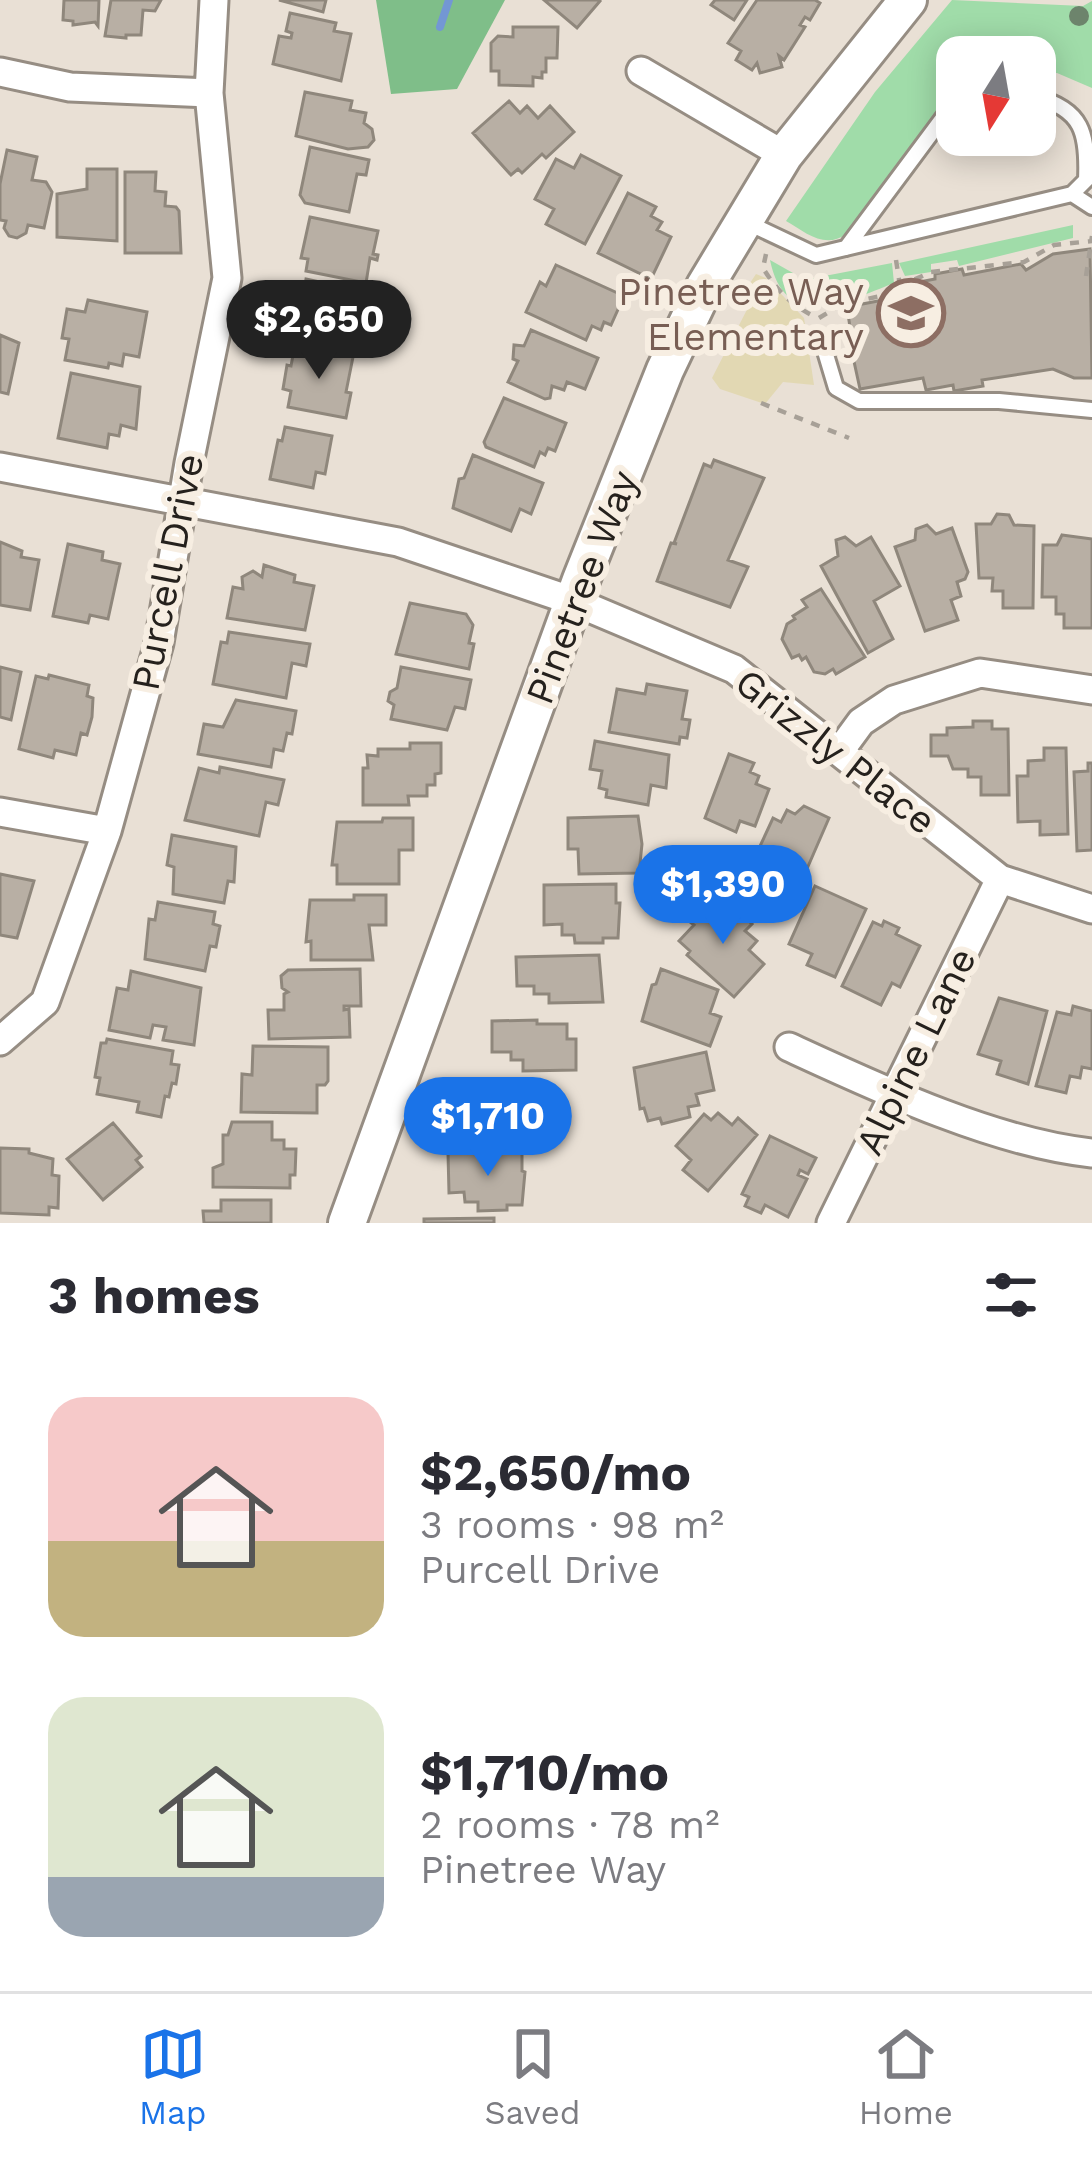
<!DOCTYPE html>
<html lang="en">
<head>
<meta charset="utf-8">
<style>
	:root { --surface:#fff; --page:#f7f7f7; --text:#2b2b33; --muted:#7c7c81; --line:#e1e1e2; --accent:#1a73e8 }
	body { margin:0; font-family:"Work Sans",sans-serif; background:var(--page); color:var(--text); height:100vh; display:flex; flex-direction:column; font-size:45px; white-space:nowrap }
	* { box-sizing:border-box; margin:0 }
	p { font-size:39px; color:var(--muted) }
	.icon { flex:none; width:66px; height:66px; fill:none; stroke:currentColor; stroke-width:2; stroke-linecap:round; stroke-linejoin:round }
	.map { position:relative; height:1223px; overflow:hidden }
	.sheet { display:flex; flex-direction:column; background:var(--surface); flex:1 }
	.sheet>* { flex:none }
	.needle { width:78px; rotate:191deg }
	.fabs { position:absolute; left:936px; top:36px; display:grid; gap:24px }
	.fabs a { display:grid; place-items:center; width:120px; height:120px; border-radius:24px; background:var(--surface); box-shadow:0 6px 30px #0003; font-size:60px }
	.price { position:absolute; translate:-50% -102px; padding:0 27px; border-radius:42px; background:var(--accent); color:#fff; font-size:39px; line-height:78px; filter:drop-shadow(0 3px 6px #0008) }
	.price::after { content:''; position:absolute; left:50%; top:72px; width:36px; height:27px; margin-left:-18px; background:inherit; clip-path:polygon(0 0,100% 0,50% 100%) }
	.price.on { background:#222; color:#fff }
	ul { padding:0; list-style:none }
	li { display:flex; align-items:center; gap:36px; height:300px; padding:0 48px }
	li span { display:grid; place-items:center; flex:none; width:336px; height:240px; border-radius:36px; color:#555 }
	li>.icon { margin-inline-start:auto }
	span .icon { width:144px; height:144px; fill:#fffc; stroke-width:1 }
	li b { font-size:51px }
	h2 { display:flex; justify-content:space-between; align-items:center; height:144px; padding:0 48px; font-size:51px }
	.dock { display:flex; justify-content:space-around; align-items:center; height:168px; border-top:3px solid var(--line); background:var(--surface); font-size:33px; color:var(--muted) }
	.dock a { display:grid; justify-items:center; gap:6px }
	.dock .on { color:var(--accent) }
	.map>svg:first-child { display:block }
	.green { fill:#a0dca9 }
	.forest { fill:#7fbe89 }
	.sand { fill:#e2d8b3 }
	.lines { fill:none; stroke-linecap:round; stroke-linejoin:round }
	.stream { stroke:#7397d4; stroke-width:8 }
	.building { fill:#b8afa4; stroke:#8f877c; stroke-width:3 }
	.service-casing { stroke:#968d83; stroke-width:20 }
	.minor-casing { stroke:#968d83; stroke-width:33 }
	.tertiary-casing { stroke:#968d83; stroke-width:42 }
	.path { stroke:#a7a097; stroke-width:4.5; stroke-dasharray:9 9; stroke-linecap:butt }
	.service { stroke:#fff; stroke-width:14 }
	.minor { stroke:#fff; stroke-width:27 }
	.tertiary { stroke:#fff; stroke-width:36 }
	.tree { fill:#6d846c }
	.labels { text-anchor:middle; stroke-width:12; stroke-linejoin:round; paint-order:stroke }
	.education-label { font-size:39px; fill:#785e54; stroke:#f7eee2; text-anchor:end }
	.street-label { font-size:39px; fill:#25211d; stroke:#f7eee2 }
</style>
</head>
<body>
<div class="map">
<svg width="1092" height="1223" viewBox="0 0 1092 1223">
	<rect width="100%" height="100%" fill="#e9e0d5"/>
	<path class="green" d="M952,0l131,6 9,-5v87l-35,-15 -22,2v-18h-78v46l-24,13 -87,118c-21,16 -41,-2 -60,-13l89,-129z
		M1073,225v13l-114,28 -2,-6 -26,4v8l-26,4 -6,-13z
		M770,260l23,13 -5,8 12,10 9,-12 83,-16 2,20c-46,18 -109,51 -124,-23z"/>
	<path class="forest" d="M376,0h129l-48,89 -66,5z"/>
	<path class="sand" d="M756,274l10,4 38,40 10,67 -31,-3 -18,22 -45,-15 -8,-11 44,-86 -8,-6z"/>
	<g class="lines">
		<path class="stream" d="M440,27l9,-27"/>
	</g>
	<path class="building" d="M64,0h35l-1,26 -3,-4 -22,3v-4l-10,-1z
		M111,0h50l-6,11 -12,-1 -2,25h-15v3l-21,-2z
		M279,0h47l-3,12z
		M544,0h55l1,1 -23,27z
		M715,0h32l-13,20 -23,-15z
		M757,0h58l5,3 -10,17 -5,-3 -5,8 5,2 -21,33 -5,-4 3,11 -22,6 -3,-10 -5,7 -16,-10 5,-9 -13,-8z
		M290,13l46,10 -2,8 17,3 -10,47 -68,-17 6,-28 12,2 1,-5 -6,-2z
		M513,27h45l-1,31h-11v14h-4v6l-9,-1v9l-34,-1v-14h-8v-28l7,-7 15,1z
		M305,92l47,9 -2,9 16,3 -2,10 8,6 2,11 -6,7 -20,2 -52,-13z
		M509,101l11,12 7,-7 11,12 12,-12 24,26 -28,26 -4,-4 -20,19 -4,-4 -7,6 -38,-42z
		M310,147l59,13 -3,15 -9,-1 -8,38 -44,-9 -5,-8z
		M7,150l30,7 -5,23 14,2 6,10 -8,36 -16,-3 -2,8 -9,5 -8,-2 -5,-8 2,-7 -6,-1v-36z
		M581,155l40,21 -36,68 -39,-20 8,-15 -19,-10 21,-40 18,9z
		M87,169h30v72l-60,-4v-43l30,-5z
		M125,172h31l-1,19 11,1 -1,14 11,1 3,4 2,42h-56z
		M628,193l28,14 -5,9 11,6 -5,8 14,7 -20,42 -53,-26z
		M310,217l68,14 -5,23 5,1 -1,5 -7,-2 -4,25 -60,-12 2,-12 -7,-1z
		M1090,249l2,129h-18l-21,-9 -71,11 1,6 -29,5 -1,-6 -27,5 -3,-12 -63,11 -12,-55h3l-4,-27 62,-12v-11l26,-5v-5l27,-5 2,6 57,-11 5,6 27,-16z
		M556,265l68,31 -13,29 -7,-3 -3,8 -9,-4 -6,14 -60,-28 14,-30 6,4z
		M306,279l54,12 -12,54 -64,-17 9,-40 11,2z
		M88,300l59,12 -8,45 -15,-3 -2,12 -13,-3 -1,5 -43,-8 4,-21 -7,-1 5,-29 18,3z
		M531,330l67,28 -13,31 -18,-7 -3,8 -12,-4 -2,12 -5,1 -37,-17 10,-21 -5,-2 1,-14 10,1z
		M0,335l19,8 -11,51 -8,-2z
		M314,349l39,8 -7,35 5,1 -5,25 -58,-11 3,-16 -8,-2 4,-24 4,1 3,-16 18,4z
		M71,373l69,14 -4,42 -15,-4 -2,11 -10,-2 -2,14 -49,-10z
		M504,398l62,25 -11,28 -7,-3 -3,7 -5,-3 -6,15 -48,-20 -2,-5z
		M285,427l47,9 -7,38 -9,-2 -3,16 -43,-9 8,-39 4,1z
		M473,455l70,28 -12,31 -11,-5 -9,22 -58,-23 6,-29 5,-1z
		M714,460l50,18 -36,82 20,7 -18,40 -73,-26 14,-38 6,1 -3,-1 30,-79 7,3z
		M997,514l12,1 5,10 20,1 -1,82h-30v-17h-11l1,-13h-14l-3,-54h15z
		M927,525l9,9 16,-6 16,44 -3,7 -8,3 4,14 -10,4 7,20 -33,11 -30,-84 20,-7 1,-11z
		M1062,535l30,4v89h-28v-14h-8v-17h-14l1,-52h14z
		M845,537l11,9 15,-9 29,49 -26,15 19,38 -25,14 -47,-87 17,-10 -2,-16z
		M0,542l22,9 -1,6 18,3 -9,50 -30,-5z
		M68,544l35,8 -1,8 18,4 -12,55 -18,-4 -2,8 -35,-7z
		M264,565l31,10 -1,7 20,4 -9,44 -78,-12 6,-31 10,2 -1,-12 11,-6 9,6z
		M821,589l44,68 -29,17 -3,-5 -8,5 -11,-2 -8,-15 -4,3 -3,-5 -7,3 -10,-19 5,-15 8,-5 -2,-3 14,-9 -5,-7z
		M410,603l56,11 7,11 -4,18 5,1 -5,25 -73,-15z
		M229,632l81,12 -4,22 -14,-3 -6,35 -73,-14 8,-42 6,1z
		M0,667l21,5 -10,48 -11,-3z
		M401,667l70,13 -6,29 -10,-2 -8,23 -56,-11 3,-14 -6,-4 2,-9 7,-4z
		M49,675l40,10 -2,11 6,2 -1,19 -5,18 -6,-2 -5,22 -21,-5 -2,8 -34,-9 17,-73 12,3z
		M647,684l40,7 -5,28 8,1 -3,18 -7,-1 -1,7 -70,-12 8,-43 28,5z
		M236,700l60,11 -4,23 -5,-1 -4,18 -9,-2 -3,18 -73,-13 6,-30 19,3z
		M973,721h19v8h16l1,66h-28v-18h-13v-8h-15l-5,-13h-17v-21h16v-7l26,-1z
		M595,741l74,14 -3,33 -15,-3 -3,20 -42,-8 1,-7 -8,-2 3,-17 -12,-2z
		M410,743h31v30l-6,1v11h-8v11h-19l1,9h-46v-37h5l-1,-13 11,1v-7h32z
		M1044,748h22l2,86 -28,1v-14l-22,1 -1,-46h11v-15l16,-1z
		M729,754l25,9 -4,9 9,4 -3,8 13,5 -14,37 -15,-5 -4,11 -31,-14z
		M1088,763h4v87l-15,1 -3,-79 14,-1z
		M220,767l64,13 -6,25 -12,-3 -7,34 -74,-16 14,-52 20,5z
		M804,806l25,12 -26,60 -6,-2 -3,8 -19,-8 4,-9 -24,-10 18,-39 8,4 6,-12 8,4z
		M638,816l4,28 -3,29 -60,1 -1,-25h-10v-31z
		M383,818h30v32h-14v34h-62v-19h-5l5,-43h45z
		M172,835l64,12 -2,35 -6,-1 -4,22 -51,-9 1,-27 -7,-2z
		M0,874l34,7 -17,57 -17,-3z
		M616,884v19h4l-2,35h-15v5h-28l-1,-8h-12v-11l-18,1v-40z
		M815,886l51,23 -31,68 -28,-12 5,-11 -23,-10z
		M354,895h32v30h-17l4,35h-62v-19l-5,1 4,-42h44z
		M716,900l13,11 4,-4 19,17 -7,7 12,10 -8,9 15,14 -30,33 -47,-42 3,-4 -11,-10 15,-16 -4,-3z
		M158,902l57,10 -2,12 7,2 -4,21 -6,-1 -5,25 -60,-12 4,-40 6,1z
		M884,921l15,7 -3,6 24,12 -20,41 -8,-4 -11,22 -39,-19 31,-64 9,4z
		M599,955l4,47 -54,1v-9h-15v-8h-17l-1,-29z
		M360,969l1,37h-17v4l5,-1 1,28 -81,2 -1,-29h16v-16l4,-2 -6,-4 -1,-12 7,-6z
		M661,969l57,21 -8,23 11,4 -11,29 -68,-25 10,-36 4,-1z
		M131,971l70,17 -7,57 -31,-5 3,-13 -13,-2 -3,13 -41,-8 8,-42 11,2z
		M999,998l48,13 -19,73 -31,-10 4,-13 -23,-7z
		M1073,1006l19,5v58l-10,-2 -2,11 -10,-2 -4,17 -30,-7 21,-74 14,3z
		M537,1020v4h30v15h9v31l-53,1v-11h-12v-8h-19v-31z
		M107,1039l66,12 -2,13 8,1 -3,19 -4,-1 -3,14 -4,-1 -4,21 -24,-5 2,-10 -42,-8 3,-16 -5,-1 6,-34h5z
		M253,1046l75,1v34l-3,4h-8v28l-76,-1 1,-38 10,1z
		M706,1052l8,38 -18,4 3,11 -11,2 2,10 -28,7 -2,-6 -12,3 -4,-13 -4,1 -6,-41z
		M542,1086l1,53 -60,2v-26h-12l-1,-28z
		M718,1113l14,12 6,-7 19,17 -49,56 -25,-21 8,-10 -15,-14 28,-32 7,6z
		M232,1122h40v18h12v9h12l-1,26h-5v13l-77,-1v-19l10,-4v-29h5z
		M113,1123l28,33 -5,4 6,7 -39,33 -36,-41z
		M770,1136l46,22 -8,16 -8,-4 -2,5 9,4 -19,38 -23,-12 -4,8 -16,-7 4,-9 -7,-3z
		M0,1148l29,1v4l24,6 -1,16 7,1 -1,32 -9,-1v8l-49,-2z
		M522,1152v19l3,1 -3,33h-15v5l-29,1v-9h-13l-1,-10 -15,1 -1,-40z
		M221,1200h50v23h-67l-1,-12h18z
		M494,1218v5h-70v-4z"/>
	<g class="lines">
		<g class="service-casing">
			<path id="service" d="M1072,194l20,13
				M748,223l68,32 256,-61 14,-14c2,-46 -3,-71 -51,-83
				M846,248l99,-133 12,-3
				M824,348l12,40 23,13h140l93,9"/>
		</g>
		<g class="minor-casing">
			<path id="minor" d="M641,71l143,84
				M0,72l70,15 139,6
				M0,467l398,75 175,59 161,68 266,210 92,30
				M839,752l22,-30 33,-22 86,-27 112,17
				M0,812l107,19
				M0,1041l45,-39 62,-171 52,-188 30,-180 38,-185 -18,-185 5,-93
				M789,1047c89,41 206,96 303,106
				M831,1223l169,-344"/>
		</g>
		<g class="tertiary-casing">
			<path id="tertiary" d="M347,1223l234,-643 84,-210 40,-84 79,-131 124,-155"/>
		</g>
		<path class="path" d="M766,254l-3,14c14,23 30,39 55,50
			M896,260l5,32
			M1086,276l6,-40
			M819,318l23,-14 64,-13 3,-9 22,-10 93,-10 30,-17 38,-4
			M792,344l15,2
			M761,403l88,35"/>
		<use href="#service" class="service"/>
		<use href="#minor" class="minor"/>
		<use href="#tertiary" class="tertiary"/>
	</g>
	<circle class="tree" cx="1079" cy="16" r="10"/>
	<defs>
		<g id="school-ring" transform="scale(3.45)"><circle r="9.5" fill="#f7eee2" stroke="#8d6e63" stroke-width="1.5"/><path d="M0-5L7-2L0 1L-7-2ZM-4 1L0 2.5L4 1V4Q0 6-4 4Z" fill="#8d6e63"/></g>
	</defs>
	<g fill-rule="evenodd">
		<use href="#school-ring" x="911" y="313"/>
	</g>
	<g class="labels">
		<g class="education-label">
			<text x="864" y="305">Pinetree Way<tspan x="864" dy="45">Elementary</tspan></text>
		</g>
		<g class="street-label">
			<text transform="translate(167 572) rotate(-79)" y="14">Purcell Drive</text>
			<text transform="translate(581 587) rotate(-69)" y="14">Pinetree Way</text>
			<text transform="translate(836 751) rotate(38)" y="14">Grizzly Place</text>
			<text transform="translate(915 1051) rotate(-64)" y="14">Alpine Lane</text>
		</g>
	</g>
</svg>
<div class="fabs">
<a><svg class="needle" viewBox="-14 -14 28 28"><path d="M0-13l5 13h-10z" fill="#e53935"/><path d="M0 13l5-13h-10z" fill="#7c7c81"/></svg></a>
</div>
<b class="price on" style="left:319px;top:382px">$2,650</b>
<b class="price" style="left:723px;top:947px">$1,390</b>
<b class="price" style="left:488px;top:1179px">$1,710</b>
</div>
<section class="sheet">
<h2>3 homes<svg class="icon" aria-label="filters" viewBox="0 0 24 24"><path d="M4 7h16M4 17h16"/><circle cx="9" cy="7" r="2"/><circle cx="15" cy="17" r="2"/></svg></h2>
<ul>
<li><span style="background:linear-gradient(#f6c9c9 60%,#c2b280 0)"><svg class="icon" aria-label="home" viewBox="0 0 24 24"><path d="M3 11l9-7 9 7M6 9v11h12V9"/></svg></span><div><b>$2,650/mo</b><p>3 rooms · 98 m²</p><p>Purcell Drive</p></div></li>
<li><span style="background:linear-gradient(#dfe7d0 75%,#9aa5b1 0)"><svg class="icon" aria-label="home" viewBox="0 0 24 24"><path d="M3 11l9-7 9 7M6 9v11h12V9"/></svg></span><div><b>$1,710/mo</b><p>2 rooms · 78 m²</p><p>Pinetree Way</p></div></li>
</ul>
</section>
<nav class="dock">
<a class="on"><svg class="icon" aria-label="map" viewBox="0 0 24 24"><path d="M3 6l6-2 6 2 6-2v14l-6 2-6-2-6 2zM9 4v14M15 6v14"/></svg>Map</a>
<a><svg class="icon" aria-label="saved" viewBox="0 0 24 24"><path d="M7 4h10v16l-5-4-5 4z"/></svg>Saved</a>
<a><svg class="icon" aria-label="home" viewBox="0 0 24 24"><path d="M3 11l9-7 9 7M6 9v11h12V9"/></svg>Home</a>
</nav>
</body>
</html>
